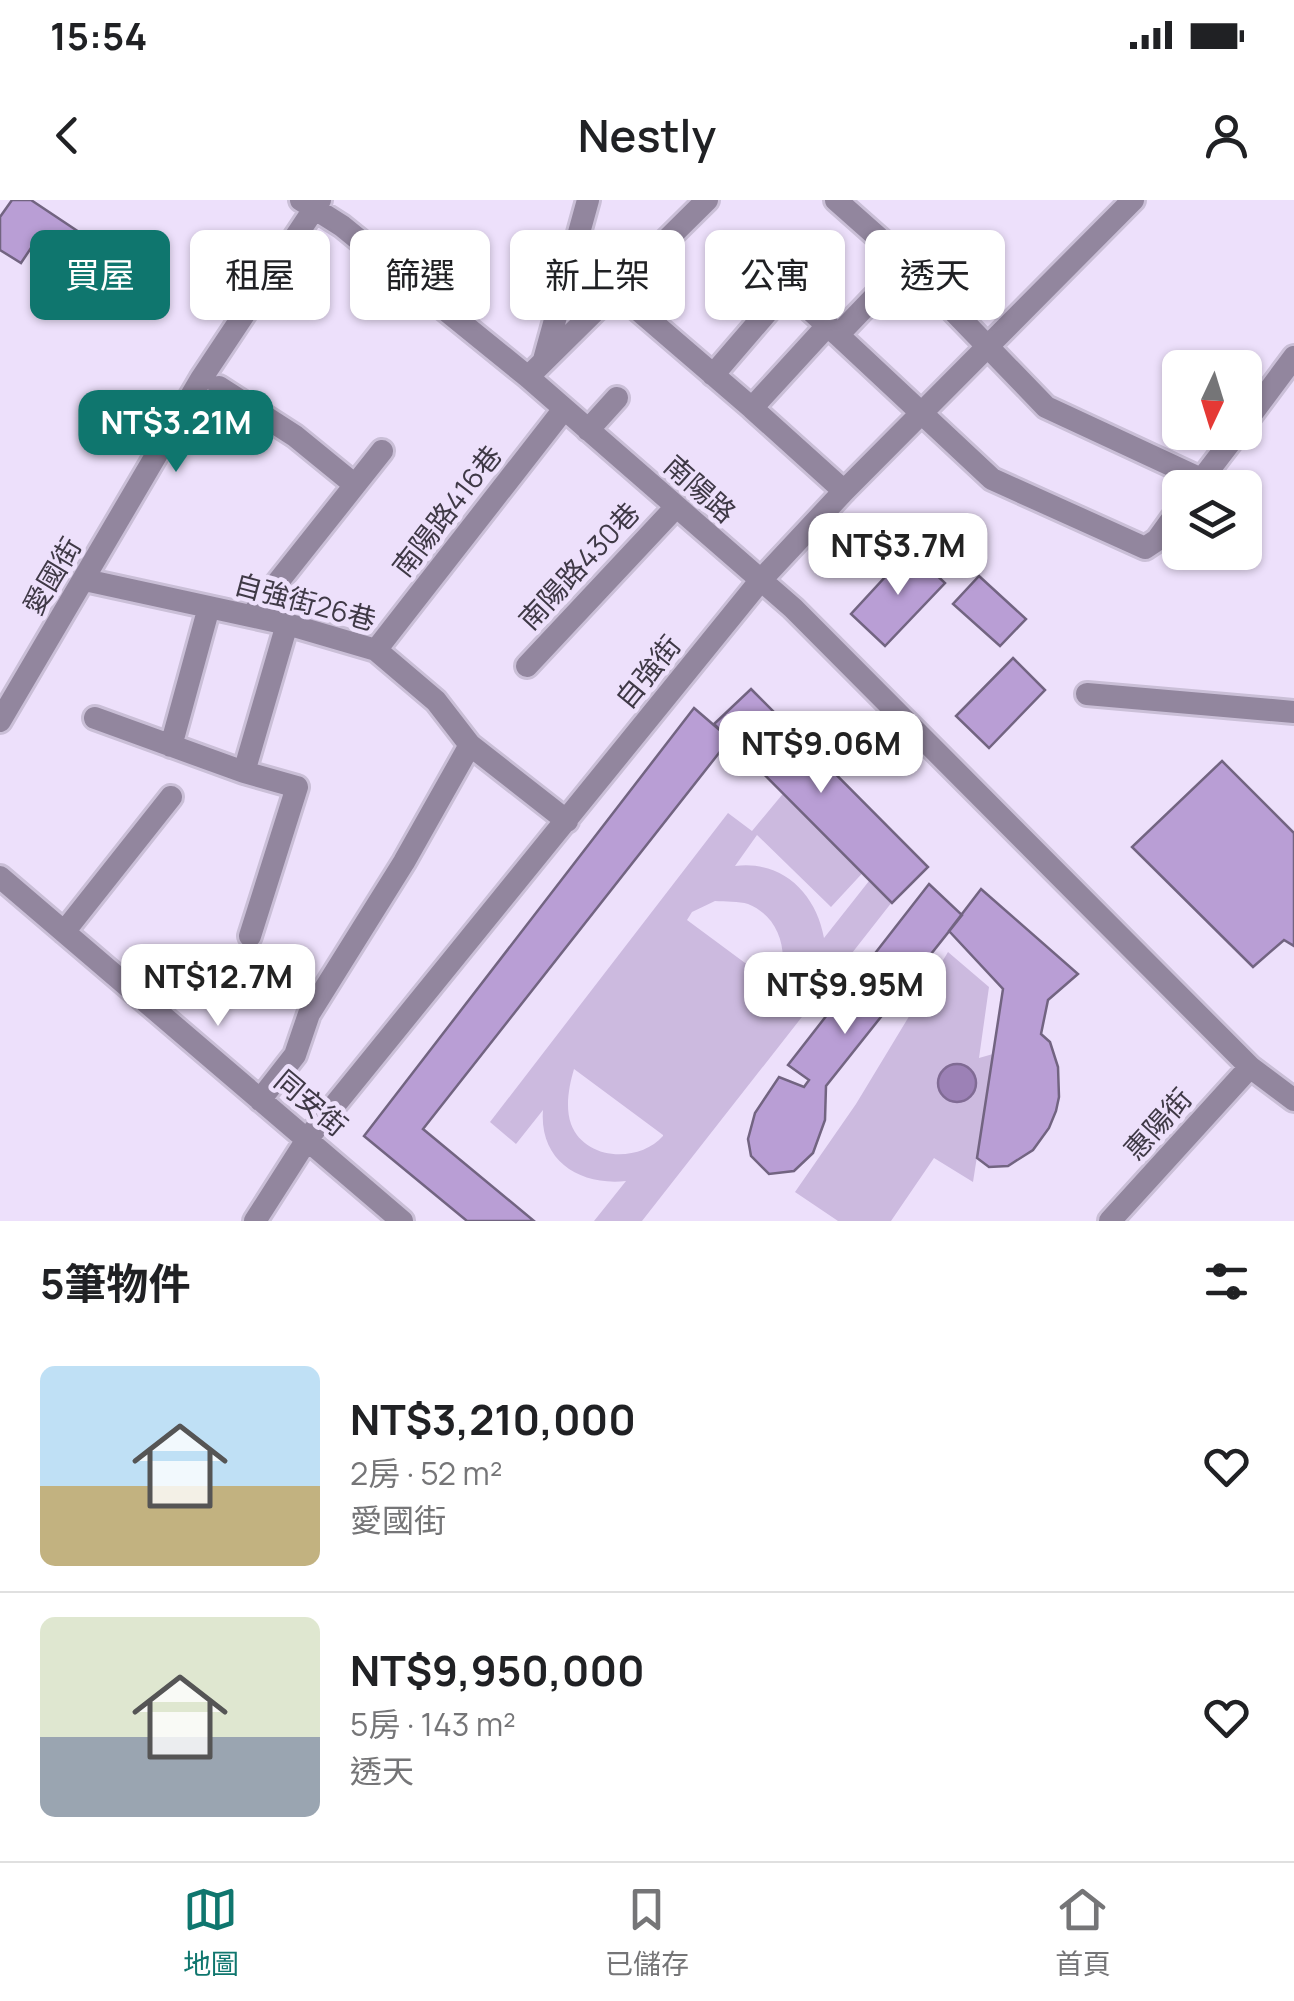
<!DOCTYPE html>
<html lang="zh-TW">
<head>
<meta charset="utf-8">
<style>
	:root { --surface:#fff; --page:#f6f6f6; --text:#202124; --muted:#757577; --line:#e0e0e0; --accent:#0f766e }
	body { margin:0; font-family:Manrope,"Noto Sans TC",sans-serif; background:var(--page); color:var(--text); height:100vh; display:flex; flex-direction:column; font-size:38px; white-space:nowrap }
	* { box-sizing:border-box; margin:0 }
	p { font-size:32px; color:var(--muted) }
	.icon { flex:none; width:55px; height:55px; fill:none; stroke:currentColor; stroke-width:2; stroke-linecap:round; stroke-linejoin:round }
	.map { position:relative; height:1021px; overflow:hidden }
	.sheet { display:flex; flex-direction:column; background:var(--surface); flex:1 }
	.sheet>* { flex:none }
	.guide { position:absolute; left:30px; top:30px; width:1235px; height:90px; display:flex; gap:20px }
	.needle { width:65px; rotate:184deg }
	.tools { position:absolute; left:1162px; top:150px; display:grid; gap:20px }
	.tools a { display:grid; place-items:center; width:100px; height:100px; border-radius:15px; background:var(--surface); box-shadow:0 2px 8px #0004; font-size:50px }
	.price { position:absolute; translate:-50% -85px; padding:0 22px; border-radius:20px; background:#fff; color:#222; font-size:32px; line-height:65px; filter:drop-shadow(0 2px 5px #0008) }
	.price::after { content:''; position:absolute; left:50%; top:60px; width:30px; height:22px; margin-left:-15px; background:inherit; clip-path:polygon(0 0,100% 0,50% 100%) }
	.price.selected { background:var(--accent); color:#fff }
	ul { padding:0; list-style:none }
	li { display:flex; align-items:center; gap:30px; height:250px; padding:0 40px }
	li+li { border-top:2px solid var(--line) }
	li span { display:grid; place-items:center; flex:none; width:280px; height:200px; border-radius:15px; color:#555 }
	li>.icon { margin-inline-start:auto }
	span .icon { width:120px; height:120px; fill:#fffc; stroke-width:1 }
	li b { font-size:42px }
	h2 { display:flex; justify-content:space-between; align-items:center; height:120px; padding:0 40px; font-size:42px }
	.chip { padding:0 35px; border-radius:15px; background:var(--surface); box-shadow:0 2px 8px #0004; font-size:35px; line-height:90px }
	.chip.selected { background:var(--accent); color:#fff }
	.status { display:flex; justify-content:space-between; align-items:center; height:70px; padding:0 50px; background:var(--surface); direction:ltr }
	.status svg { height:28px; fill:currentColor }
	header { display:flex; justify-content:space-between; align-items:center; height:130px; padding:0 40px; background:var(--surface); font-size:45px; font-weight:600 }
	.tab-bar { display:flex; justify-content:space-around; align-items:center; height:140px; border-top:2px solid var(--line); background:var(--surface); font-size:28px; color:var(--muted) }
	.tab-bar a { display:grid; justify-items:center; gap:5px }
	.tab-bar .selected { color:var(--accent) }
	.map>svg:first-child { display:block }
	.green { fill:#ccbadf; fill-rule:evenodd }
	.water { fill:#9c81b6; stroke:#806b94; stroke-width:2.5 }
	.building { fill:#b99ed5; stroke:#726481; stroke-width:2.5 }
	.lines { fill:none; stroke-linecap:round; stroke-linejoin:round }
	.minor-casing { stroke:#cabfd7; stroke-width:28 }
	.minor { stroke:#92869e; stroke-width:22 }
	.labels { text-anchor:middle; stroke-width:9; stroke-linejoin:round; paint-order:stroke }
	.street-label { font-size:28px; fill:#3f3946; stroke:#ede0fb }
</style>
</head>
<body>
<div class="status"><b>15:54</b><svg viewBox="0 0 49 12"><path d="M0 12V9h3v3zM5 12V6h3v6zM10 12V3h3v9zM15 12V0h3v12zM26 1h20v11H26zM47 4h2v5h-2z"/></svg></div>
<header><svg class="icon" aria-label="back" viewBox="0 0 24 24"><path d="M15 5l-7 7 7 7"/></svg>Nestly<svg class="icon" aria-label="person" viewBox="0 0 24 24"><circle cx="12" cy="8" r="4"/><path d="M4 21q1-7 8-7t8 7"/></svg></header>
<div class="map">
<svg width="1294" height="1021" viewBox="0 0 1294 1021">
	<rect width="100%" height="100%" fill="#ede0fb"/>
	<path class="green" d="M786,590l83,76 -38,41 -74,-72 -22,31c47,-6 81,27 89,72l45,-57 23,21 -250,319h-48l32,-40c-46,5 -87,-20 -83,-71l-27,34 -26,-22 238,-309 24,18zM715,701c10,1 24,0 33,3 33,13 43,53 28,82l-89,-66 5,-8zM574,869l89,66v1c-24,27 -78,25 -92,-12 -6,-17 -2,-38 3,-55z
		M948,752l41,35 -10,71 14,-4 -20,128 -39,-24 -43,63h-53l-43,-29 61,-88z"/>
	<path class="water" d="M938 883a19 19 0 1 1 38 0a19 19 0 1 1-38 0Z"/>
	<path class="building" d="M12,0h19l66,44 -19,23 -43,-25 -14,21 -21,-13v-33z
		M910,350l35,33 -60,63 -34,-32z
		M979,376l47,43 -26,27 -47,-42z
		M1013,458l32,32 -56,58 -33,-32z
		M751,489l177,178 -36,36 -178,-179z
		M694,508l36,31 -307,390 111,92h-67l-103,-85z
		M1222,561l72,72v113l-10,-6 -31,27 -121,-120z
		M929,684l33,31 -136,171 -1,34 -12,33 -19,18 -25,3 -18,-18 -3,-17 7,-26 24,-36 25,10 5,-7 -21,-15z
		M981,689l97,85 -30,26 -7,34 9,8 8,25 1,30 -3,14 -7,17 -16,22 -25,16 -19,1 -12,-9 26,-169 -54,-58z"/>
	<g class="lines">
		<g class="minor-casing">
			<path id="minor" d="M301,0l41,26 186,151 265,231 457,459 44,33
				M836,0l71,63 139,144 155,72
				M907,63l-69,72 154,144 153,69 12,-8 23,-32
				M735,83l5,-7 9,-1 27,24
				M616,91l136,117
				M828,125l-76,83 92,83
				M544,160l44,-160
				M713,175l74,-86 51,46
				M528,177l179,-177
				M219,187l76,49 60,49 -104,131
				M1245,223l49,-66
				M588,230l29,-32
				M355,285l27,-34
				M1195,288l43,-56
				M85,380l202,44 89,26 60,51 34,44 97,76
				M376,450l188,-241
				M527,466l148,-158
				M1087,494l207,18
				M95,518l149,54
				M0,521l201,-342 119,-179
				M171,546l38,-139
				M0,677l402,344
				M64,732l107,-135
				M250,736l47,-149 -53,-15 43,-148
				M260,900l35,-45 14,-41 95,-152 66,-117
				M255,1021l53,-83 452,-557 84,-90 289,-291
				M1110,1021l140,-154"/>
		</g>
		<use href="#minor" class="minor"/>
	</g>
	<g class="labels">
		<g class="street-label">
			<text transform="translate(700 289) rotate(42)" y="10">南陽路</text>
			<text transform="translate(447 311) rotate(-52)" y="10">南陽路416巷</text>
			<text transform="translate(579 366) rotate(-47)" y="10">南陽路430巷</text>
			<text transform="translate(52 376) rotate(-59)" y="10">愛國街</text>
			<text transform="translate(305 402) rotate(15)" y="10">自強街26巷</text>
			<text transform="translate(648 472) rotate(-51)" y="10">自強街</text>
			<text transform="translate(311 903) rotate(40)" y="10">同安街</text>
			<text transform="translate(1158 924) rotate(-48)" y="10">惠陽街</text>
		</g>
	</g>
</svg>
<div class="tools">
<a><svg class="needle" viewBox="-14 -14 28 28"><path d="M0-13l5 13h-10z" fill="#e53935"/><path d="M0 13l5-13h-10z" fill="#757577"/></svg></a>
<a><svg class="icon" aria-label="layers" viewBox="0 0 24 24"><path d="M12 4l9 5-9 5-9-5zM3 14l9 5 9-5"/></svg></a>
</div>
<b class="price selected" style="left:176px;top:275px">NT$3.21M</b>
<b class="price" style="left:898px;top:398px">NT$3.7M</b>
<b class="price" style="left:821px;top:596px">NT$9.06M</b>
<b class="price" style="left:218px;top:829px">NT$12.7M</b>
<b class="price" style="left:845px;top:837px">NT$9.95M</b>
<div class="guide">
<a class="chip selected">買屋</a>
<a class="chip">租屋</a>
<a class="chip">篩選</a>
<a class="chip">新上架</a>
<a class="chip">公寓</a>
<a class="chip">透天</a>
</div>
</div>
<section class="sheet">
<h2>5筆物件<svg class="icon" aria-label="filters" viewBox="0 0 24 24"><path d="M4 7h16M4 17h16"/><circle cx="9" cy="7" r="2"/><circle cx="15" cy="17" r="2"/></svg></h2>
<ul>
<li><span style="background:linear-gradient(#bfe0f5 60%,#c2b280 0)"><svg class="icon" aria-label="home" viewBox="0 0 24 24"><path d="M3 11l9-7 9 7M6 9v11h12V9"/></svg></span><div><b>NT$3,210,000</b><p>2房 · 52 m²</p><p>愛國街</p></div><svg class="icon" aria-label="heart" viewBox="0 0 24 24"><path d="M12 20l-8-8c-3-5 5-10 8-4 3-6 11-1 8 4z"/></svg></li>
<li><span style="background:linear-gradient(#dfe7d0 60%,#9aa5b1 0)"><svg class="icon" aria-label="home" viewBox="0 0 24 24"><path d="M3 11l9-7 9 7M6 9v11h12V9"/></svg></span><div><b>NT$9,950,000</b><p>5房 · 143 m²</p><p>透天</p></div><svg class="icon" aria-label="heart" viewBox="0 0 24 24"><path d="M12 20l-8-8c-3-5 5-10 8-4 3-6 11-1 8 4z"/></svg></li>
</ul>
</section>
<nav class="tab-bar">
<a class="selected"><svg class="icon" aria-label="map" viewBox="0 0 24 24"><path d="M3 6l6-2 6 2 6-2v14l-6 2-6-2-6 2zM9 4v14M15 6v14"/></svg>地圖</a>
<a><svg class="icon" aria-label="saved" viewBox="0 0 24 24"><path d="M7 4h10v16l-5-4-5 4z"/></svg>已儲存</a>
<a><svg class="icon" aria-label="home" viewBox="0 0 24 24"><path d="M3 11l9-7 9 7M6 9v11h12V9"/></svg>首頁</a>
</nav>
</body>
</html>
